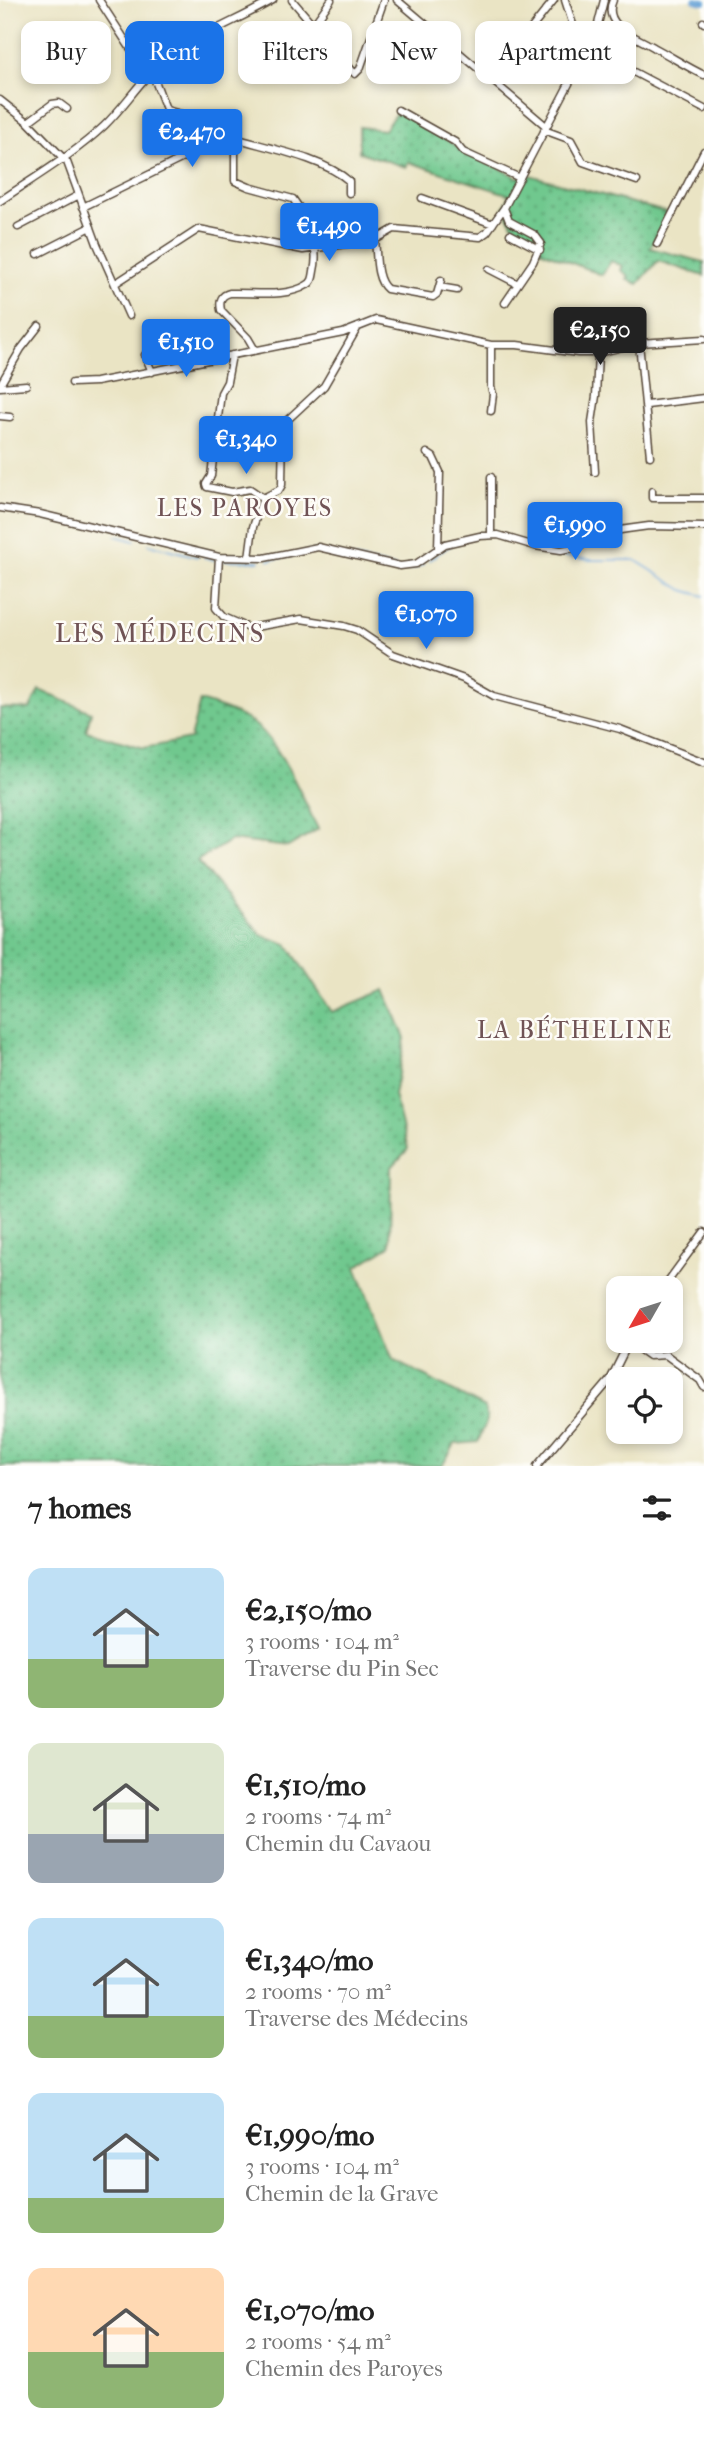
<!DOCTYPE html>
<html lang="en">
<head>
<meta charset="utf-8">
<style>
	:root { --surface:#fff; --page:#f2f2f2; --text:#222; --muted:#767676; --accent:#1a73e8 }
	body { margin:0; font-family:"IM FELL French Canon",serif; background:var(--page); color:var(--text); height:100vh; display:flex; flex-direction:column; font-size:26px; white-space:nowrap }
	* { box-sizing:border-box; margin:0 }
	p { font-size:23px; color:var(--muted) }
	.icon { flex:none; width:38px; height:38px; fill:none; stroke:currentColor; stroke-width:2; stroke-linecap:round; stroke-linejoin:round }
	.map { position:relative; height:1466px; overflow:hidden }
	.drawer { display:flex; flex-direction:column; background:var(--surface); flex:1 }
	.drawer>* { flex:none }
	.guide { position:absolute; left:21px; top:21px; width:663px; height:63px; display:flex; gap:14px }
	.needle { width:46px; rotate:231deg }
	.fabs { position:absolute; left:606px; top:1276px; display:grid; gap:14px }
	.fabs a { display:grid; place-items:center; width:77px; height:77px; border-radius:14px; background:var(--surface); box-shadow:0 4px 10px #0003; font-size:35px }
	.price { position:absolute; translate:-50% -60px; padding:0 16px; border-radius:7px; background:var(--accent); color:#fff; font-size:23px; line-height:46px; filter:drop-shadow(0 2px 4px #0008) }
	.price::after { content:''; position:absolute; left:50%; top:42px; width:21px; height:16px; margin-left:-10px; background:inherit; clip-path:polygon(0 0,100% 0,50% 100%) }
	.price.on { background:#222; color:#fff }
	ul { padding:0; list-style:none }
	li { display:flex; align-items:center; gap:21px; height:175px; padding:0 28px }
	li span { display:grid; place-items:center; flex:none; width:196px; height:140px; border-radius:14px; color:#555 }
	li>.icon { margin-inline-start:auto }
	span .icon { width:84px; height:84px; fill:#fffc; stroke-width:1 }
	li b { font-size:30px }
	h2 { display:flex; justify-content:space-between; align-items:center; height:84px; padding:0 28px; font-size:30px }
	.tag { padding:0 24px; border-radius:14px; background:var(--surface); box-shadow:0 4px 10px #0003; font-size:24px; line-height:63px }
	.tag.on { background:var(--accent); color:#fff }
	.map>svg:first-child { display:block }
	.grass { fill:url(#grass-dots); stroke:#567956; stroke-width:2 }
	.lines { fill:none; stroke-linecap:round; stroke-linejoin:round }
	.stream { stroke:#66a1d6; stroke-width:2 }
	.canal { stroke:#66a1d6; stroke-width:6 }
	.street-casing { stroke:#554637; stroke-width:9 }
	.street { stroke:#fff; stroke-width:6 }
	.labels { text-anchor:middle; stroke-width:5; stroke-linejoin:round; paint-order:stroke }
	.neighbourhood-label { font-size:24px; letter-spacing:2px; fill:#705355; stroke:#fdfcf7 }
	.quarter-label { font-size:26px; letter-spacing:2px; fill:#705355; stroke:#fdfcf7 }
</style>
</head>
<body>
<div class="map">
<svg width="704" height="1466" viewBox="0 0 704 1466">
	<defs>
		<pattern id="grass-dots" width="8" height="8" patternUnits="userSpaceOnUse" patternTransform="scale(1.75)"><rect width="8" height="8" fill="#70c88e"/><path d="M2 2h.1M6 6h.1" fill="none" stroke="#5da373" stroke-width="1.8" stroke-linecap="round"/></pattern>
	</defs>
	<rect width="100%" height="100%" fill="#fdfcf7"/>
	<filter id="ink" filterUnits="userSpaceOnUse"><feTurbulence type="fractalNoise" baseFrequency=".0143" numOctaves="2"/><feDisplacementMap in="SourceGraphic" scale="14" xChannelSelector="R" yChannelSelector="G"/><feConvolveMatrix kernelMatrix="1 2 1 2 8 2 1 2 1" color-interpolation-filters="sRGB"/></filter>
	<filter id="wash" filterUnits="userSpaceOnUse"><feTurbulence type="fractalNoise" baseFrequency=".00686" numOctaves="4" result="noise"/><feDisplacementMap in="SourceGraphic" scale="28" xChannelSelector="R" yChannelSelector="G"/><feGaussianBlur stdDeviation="1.57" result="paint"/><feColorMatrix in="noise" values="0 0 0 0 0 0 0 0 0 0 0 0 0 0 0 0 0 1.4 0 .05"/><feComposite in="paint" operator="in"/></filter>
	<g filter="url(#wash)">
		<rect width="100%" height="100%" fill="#eae4c4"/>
		<path class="grass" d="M398,110l60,37 61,31 3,-5 147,40 -19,35 54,14v14l-46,-15 -20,23 -11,-5 2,-3 -8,-6 2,-4 -12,-5 -9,14 -62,-25v-11l-27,-14 -9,-17 6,-13 -101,-33 -3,5 -47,-15v-25l25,3z
			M39,690l52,22 -5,19 58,17 46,-9 10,-38c22,7 49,15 64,32 24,28 38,64 54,96l-30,18 -57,-7 -34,21 64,74 26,9 45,68 53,-22 20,48 -11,57 14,54 -17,19 -1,78 -34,21 37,93 92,48 2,12 -9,22 -23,2 -13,22h-442v-758l30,1z"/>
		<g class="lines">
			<path class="stream" d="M42,518l12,3
				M116,536l19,5
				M149,544l49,13
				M538,549l13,5
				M555,555l36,5h44l48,30 21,6
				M204,557l11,3
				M351,558l45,10
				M223,560l37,1
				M269,560l46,-9
				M429,560l22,-15
				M402,569h11l10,-5"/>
			<path class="canal" d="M695,0l9,2"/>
		</g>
	</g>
	<g filter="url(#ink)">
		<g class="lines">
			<g class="street-casing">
				<path id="street" d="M292,0l63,74 5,-5 24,-69
					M397,0l149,126
					M565,0l18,56
					M613,0c-12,27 25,37 42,48 17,9 32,19 49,27
					M703,22l1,1
					M314,24l17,-24
					M588,48l116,61
					M491,79l63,-79
					M0,100l28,22 39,40 30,82 32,72
					M166,110c18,5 58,14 69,28 33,10 88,20 114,43v12
					M398,110l57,32 8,10 57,26
					M28,122l24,-18 7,-1 8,6
					M544,130l27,10 12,22 54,19
					M235,138v43l14,6 44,12c15,20 27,47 21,72 -1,6 -1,11 -7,14 -21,13 -53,7 -77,8 -9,2 -11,8 -9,17l27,28 7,12
					M422,198l71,26
					M0,201c35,-24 73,-46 104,-75 22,-21 37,-48 62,-67 32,-24 73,-39 107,-59
					M83,207l100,-49v-5l-29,-75 -14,-15 -41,-63
					M504,208l5,13 26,14 6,8 -8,19 -28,41
					M18,227l61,-32
					M510,234l30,16
					M375,240c2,15 0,39 12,49l46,8 4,-3 4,-14
					M657,244l47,-93
					M38,254l53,-27
					M489,269l29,15
					M116,283l83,-54 104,21 72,-10 19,-11 86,8 7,-5 17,-24 92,-176 8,-32
					M439,287l18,3
					M639,343l11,113
					M145,355l7,17
					M232,355l-5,27 -6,11 -10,83 -5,8 1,3 25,5 18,-3 13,9
					M72,383l24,-1 52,-10 195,-39 33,-13 115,25h26l61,8h20l41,-10 65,-4
					M0,385l21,-36 18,-23
					M0,387l26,-2
					M647,405l57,-7
					M491,411l2,-17 -2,-7v-42
					M0,416l10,1
					M427,453l6,4 7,15 -2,77
					M595,472l-3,-50 4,-26 2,-43
					M491,477v58
					M652,491v7h52
					M0,508l40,6 179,43 45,1 54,-11 82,19 16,-2 29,-20 35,-8 18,-1 37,11 26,4 18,-3 22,-14 26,-4 22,-3 55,1
					M597,516l4,17
					M219,557l-3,51 8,9 25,11 52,-9 43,7 13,4 36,24 71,25 30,17 126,33 84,33
					M249,558l4,-31 10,-29 16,-8 3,-5 1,-61 41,-38 34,-59
					M663,1288l41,-56
					M629,1342l20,14 17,-1 34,25 4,7
					M537,1466l73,-86 20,-40"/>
			</g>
			<use href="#street" class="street"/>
		</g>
	</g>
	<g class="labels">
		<g class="neighbourhood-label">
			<text x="245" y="516">LES PAROYES</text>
			<text x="575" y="1038">LA BÉTHELINE</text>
		</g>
		<g class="quarter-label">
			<text x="160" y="642">LES MÉDECINS</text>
		</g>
	</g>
</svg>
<div class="fabs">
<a><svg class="needle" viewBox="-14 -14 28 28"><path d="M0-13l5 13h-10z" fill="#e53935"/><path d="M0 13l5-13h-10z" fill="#767676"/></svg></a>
<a><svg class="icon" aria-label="locate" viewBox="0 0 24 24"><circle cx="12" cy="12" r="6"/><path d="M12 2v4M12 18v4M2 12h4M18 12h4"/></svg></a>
</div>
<b class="price" style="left:192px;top:169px">€2,470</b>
<b class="price" style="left:329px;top:263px">€1,490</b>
<b class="price on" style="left:600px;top:367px">€2,150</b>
<b class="price" style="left:186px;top:379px">€1,510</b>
<b class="price" style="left:246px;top:476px">€1,340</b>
<b class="price" style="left:575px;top:562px">€1,990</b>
<b class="price" style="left:426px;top:651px">€1,070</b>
<div class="guide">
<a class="tag">Buy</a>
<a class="tag on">Rent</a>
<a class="tag">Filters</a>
<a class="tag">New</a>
<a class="tag">Apartment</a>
</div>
</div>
<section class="drawer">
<h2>7 homes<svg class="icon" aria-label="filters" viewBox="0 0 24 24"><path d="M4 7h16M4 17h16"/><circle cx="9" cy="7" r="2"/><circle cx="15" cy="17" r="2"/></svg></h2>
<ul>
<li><span style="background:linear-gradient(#bfe0f5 65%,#8fb573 0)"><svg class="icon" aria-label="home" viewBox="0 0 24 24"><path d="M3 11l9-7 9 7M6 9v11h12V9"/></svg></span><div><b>€2,150/mo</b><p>3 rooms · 104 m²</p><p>Traverse du Pin Sec</p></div></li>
<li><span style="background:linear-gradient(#dfe7d0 65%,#9aa5b1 0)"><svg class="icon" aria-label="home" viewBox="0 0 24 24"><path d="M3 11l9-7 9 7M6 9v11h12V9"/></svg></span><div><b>€1,510/mo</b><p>2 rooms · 74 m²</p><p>Chemin du Cavaou</p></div></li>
<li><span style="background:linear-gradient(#bfe0f5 70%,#8fb573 0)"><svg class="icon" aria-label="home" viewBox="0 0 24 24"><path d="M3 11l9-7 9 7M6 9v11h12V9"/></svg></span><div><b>€1,340/mo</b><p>2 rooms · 70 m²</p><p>Traverse des Médecins</p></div></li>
<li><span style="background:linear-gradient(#bfe0f5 75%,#8fb573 0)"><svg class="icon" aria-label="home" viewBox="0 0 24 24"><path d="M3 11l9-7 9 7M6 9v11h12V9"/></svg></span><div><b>€1,990/mo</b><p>3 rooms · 104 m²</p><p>Chemin de la Grave</p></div></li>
<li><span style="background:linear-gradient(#ffd9b3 60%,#8fb573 0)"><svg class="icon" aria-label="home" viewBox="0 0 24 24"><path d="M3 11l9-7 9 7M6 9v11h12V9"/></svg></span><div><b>€1,070/mo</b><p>2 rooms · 54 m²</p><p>Chemin des Paroyes</p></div></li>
</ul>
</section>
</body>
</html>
